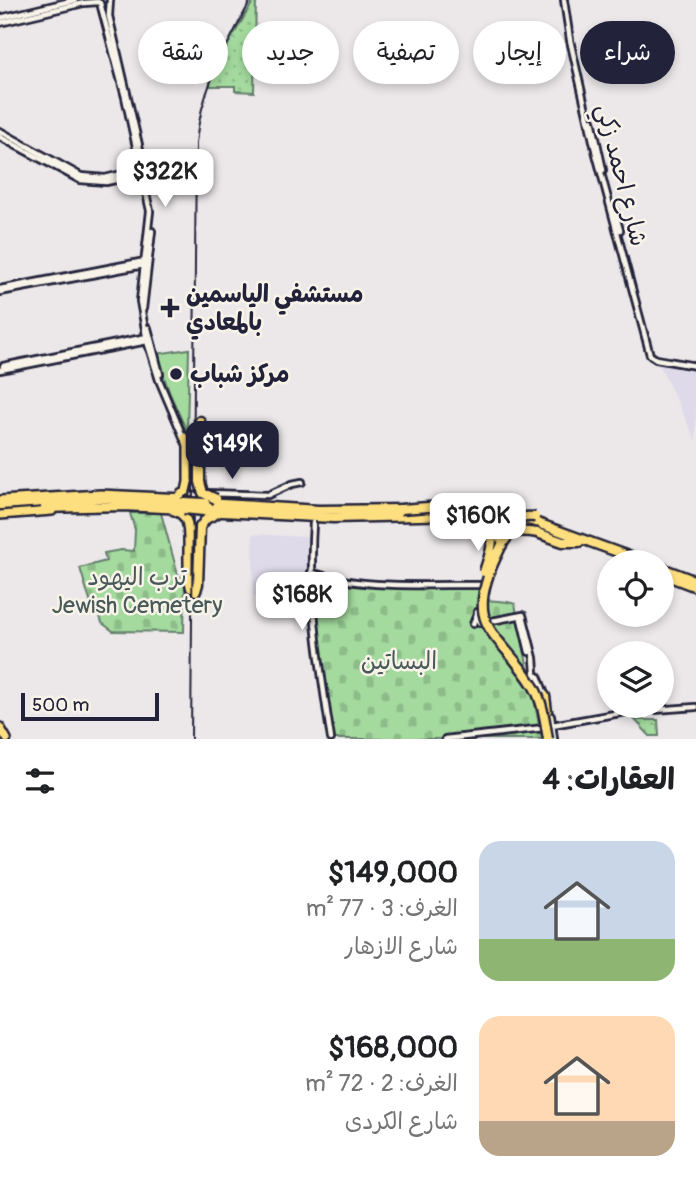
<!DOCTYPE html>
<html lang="ar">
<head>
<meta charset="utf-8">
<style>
	:root { --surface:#fff; --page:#f2f2f2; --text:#202124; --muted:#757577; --accent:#22223b }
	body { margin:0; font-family:Pangolin,"Playpen Sans Arabic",sans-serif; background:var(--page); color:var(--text); direction:rtl; height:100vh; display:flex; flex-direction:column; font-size:26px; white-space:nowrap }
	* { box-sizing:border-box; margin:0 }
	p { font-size:23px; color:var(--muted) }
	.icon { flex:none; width:38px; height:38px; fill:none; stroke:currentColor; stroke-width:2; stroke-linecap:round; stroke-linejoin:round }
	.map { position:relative; height:739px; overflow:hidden; direction:ltr }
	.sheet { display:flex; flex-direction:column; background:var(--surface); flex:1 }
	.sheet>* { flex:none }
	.banner { position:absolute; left:21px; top:21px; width:654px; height:63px; direction:rtl; display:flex; gap:14px }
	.buttons { position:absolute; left:597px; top:550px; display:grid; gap:14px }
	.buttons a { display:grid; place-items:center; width:77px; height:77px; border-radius:50%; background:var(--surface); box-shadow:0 4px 10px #0003; font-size:35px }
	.scale { position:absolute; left:21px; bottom:18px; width:138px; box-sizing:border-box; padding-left:7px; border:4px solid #22223b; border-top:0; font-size:19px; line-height:24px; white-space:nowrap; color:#22223b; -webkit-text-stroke:5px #f7f3e8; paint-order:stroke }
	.price { position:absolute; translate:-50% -60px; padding:0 16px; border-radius:14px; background:#fff; color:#222; font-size:23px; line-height:46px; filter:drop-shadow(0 2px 4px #0008) }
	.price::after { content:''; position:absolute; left:50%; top:42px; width:21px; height:16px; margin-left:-10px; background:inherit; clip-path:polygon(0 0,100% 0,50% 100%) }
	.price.selected { background:var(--accent); color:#fff }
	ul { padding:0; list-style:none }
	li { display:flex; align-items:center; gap:21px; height:175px; padding:0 21px }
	li span { display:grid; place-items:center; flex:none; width:196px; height:140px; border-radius:21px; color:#555 }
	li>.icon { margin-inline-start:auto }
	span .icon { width:84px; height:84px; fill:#fffc; stroke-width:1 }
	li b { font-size:30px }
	h2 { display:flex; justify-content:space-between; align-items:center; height:84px; padding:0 21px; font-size:30px }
	.tag { padding:0 24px; border-radius:32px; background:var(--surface); box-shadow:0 4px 10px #0003; font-size:24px; line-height:63px }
	.tag.selected { background:var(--accent); color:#fff }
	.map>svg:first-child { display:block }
	.built { fill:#dedaea }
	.grass { fill:url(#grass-dots); stroke:#637e6c; stroke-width:2 }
	.cemetery { fill:url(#cemetery-stones); stroke:#637e6c; stroke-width:2 }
	.pitch { fill:#a4da9e; stroke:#637e6c; stroke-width:2 }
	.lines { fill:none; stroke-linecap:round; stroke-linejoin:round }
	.tertiary-casing { stroke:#22223b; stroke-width:10 }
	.trunk-casing { stroke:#22223b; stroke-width:12 }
	.motorway-casing { stroke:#22223b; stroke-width:13 }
	.tertiary { stroke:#f7f3e8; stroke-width:4.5 }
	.trunk { stroke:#fedf80; stroke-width:7 }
	.motorway { stroke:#fedf80; stroke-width:8 }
	.rail { stroke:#22223b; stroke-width:2 }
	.trunk-bridge-casing { stroke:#22223b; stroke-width:12; stroke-linecap:butt }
	.motorway-bridge-casing { stroke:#22223b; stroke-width:13; stroke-linecap:butt }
	.trunk-bridge { stroke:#fedf80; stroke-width:7 }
	.motorway-bridge { stroke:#fedf80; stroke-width:8 }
	.poi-dot { fill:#22223b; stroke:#f7f3e8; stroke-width:2.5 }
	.labels { text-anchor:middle; stroke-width:5; stroke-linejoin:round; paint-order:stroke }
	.street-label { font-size:24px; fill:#22223b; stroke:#f7f3e8 }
	.poi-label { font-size:24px; font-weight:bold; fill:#22223b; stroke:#f7f3e8; text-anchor:start }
	.park-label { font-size:24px; fill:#495959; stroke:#f7f3e8 }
</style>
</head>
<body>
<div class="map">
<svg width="696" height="739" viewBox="0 0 696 739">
	<defs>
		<pattern id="grass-dots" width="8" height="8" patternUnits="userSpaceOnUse" patternTransform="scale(1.75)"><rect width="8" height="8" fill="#a4da9e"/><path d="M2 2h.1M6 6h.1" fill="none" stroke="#8dbb89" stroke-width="1.8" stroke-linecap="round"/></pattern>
		<pattern id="cemetery-stones" width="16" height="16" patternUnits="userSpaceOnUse" patternTransform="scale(1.75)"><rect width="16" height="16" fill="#a4da9e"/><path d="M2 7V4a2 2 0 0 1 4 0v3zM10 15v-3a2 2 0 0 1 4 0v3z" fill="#8dbb89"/></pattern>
	</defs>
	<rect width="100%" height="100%" fill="#ece8e9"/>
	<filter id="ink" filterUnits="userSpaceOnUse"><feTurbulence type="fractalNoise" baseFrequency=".0143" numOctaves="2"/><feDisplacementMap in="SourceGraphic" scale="14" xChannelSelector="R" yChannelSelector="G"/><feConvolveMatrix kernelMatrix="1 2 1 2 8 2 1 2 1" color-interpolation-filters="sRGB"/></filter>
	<g filter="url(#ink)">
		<path class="built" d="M658,362l38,6v73z
			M253,534l54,3v52l-9,25 -45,-18z"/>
		<path class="grass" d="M254,0h2l-2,92 -19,-1v-5h-26l7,-21z
			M635,720h23l1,16h-9z"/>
		<path class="cemetery" d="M130,513h31l17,62 7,5 -1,52 -71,-1 -11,-8 -3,-10 -5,1 -14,-46 26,-7 -2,-8 17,-3 13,1 1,-21z
			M315,578l168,10 -3,11c13,3 22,0 35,5l27,135h-210l-11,-75z"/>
		<path class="pitch" d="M189,349l-2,83 -17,-38 -14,-40z"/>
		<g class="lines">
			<g class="tertiary-casing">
				<path id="tertiary" d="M110,0l-1,16 40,172
					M564,0l6,40 26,114 54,201 6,4 40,7
					M100,3l25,94 25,114 -10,90 7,40 12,39 25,59
					M0,18l75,-18
					M0,23l84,-20 14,-1
					M592,120l11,50
					M0,131l81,45 24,2 37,-9
					M0,137l80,43 26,2 37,-8
					M614,209l6,21
					M0,289l145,-28
					M0,292l144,-27
					M143,309l9,-78
					M148,328l12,46
					M3,366l144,-29
					M0,370l147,-29
					M186,490l3,5 11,1 7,-3 61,2 24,-11 10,-2
					M313,523c-5,74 7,144 18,216
					M311,572c49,18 122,12 175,13
					M477,612l3,1 -2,7 3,3 42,-8 11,43 2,30
					M521,619l8,33
					M473,624l4,-10
					M538,676l8,21
					M551,716l3,23
					M552,725l74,-13 70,-5
					M445,739l99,-11"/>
			</g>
			<g class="trunk-casing">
				<path id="trunk" d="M184,437l4,8v37
					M0,500l101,-6 83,4
					M0,515l52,-4
					M0,727l7,12"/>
			</g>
			<g class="motorway-casing">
				<path id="motorway" d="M200,482v-61
					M205,503l114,7 87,-1
					M0,505l103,-7 81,4
					M45,508l78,-2 61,3
					M173,510c6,2 10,4 13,10 6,13 -1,49 5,68
					M204,511l129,7 128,-3 37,3
					M489,511l43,10 113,41
					M490,522l33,6 40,14h16
					M662,568l34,13
					M662,574l34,13
					M196,591l2,-7 2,-57 6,-8 12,-6
					M545,696l3,23"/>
			</g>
			<use href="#tertiary" class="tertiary"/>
			<use href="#trunk" class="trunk"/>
			<use href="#motorway" class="motorway"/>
			<path class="rail" d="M191,739l5,-596c5,-55 30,-96 55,-143"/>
			<g class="trunk-bridge-casing">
				<path id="trunk-bridge" d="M179,495l7,-4 2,-9"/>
			</g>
			<g class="motorway-bridge-casing">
				<path id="motorway-bridge" d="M200,482l3,11 13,6
					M184,502l21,1
					M184,509l20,2
					M401,509l41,-3 62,3
					M472,522c31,5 18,30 12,50
					M538,533c-27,-4 -30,-2 -41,22 -36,75 3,76 37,132 9,16 11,34 14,52
					M500,539c8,-16 17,-24 35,-22"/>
			</g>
			<use href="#trunk-bridge" class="trunk-bridge"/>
			<use href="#motorway-bridge" class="motorway-bridge"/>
		</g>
	</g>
	<g class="poi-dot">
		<path d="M166.5 297.5h7v7h7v7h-7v7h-7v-7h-7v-7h7z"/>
		<circle cx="176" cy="374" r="7"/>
	</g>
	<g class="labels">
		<g class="street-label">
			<text transform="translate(622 175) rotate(76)" y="8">شارع احمد زكي</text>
		</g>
		<g class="poi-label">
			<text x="186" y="302">مستشفي الياسمين<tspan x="186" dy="28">بالمعادي</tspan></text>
			<text x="190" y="382">مركز شباب</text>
		</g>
		<g class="park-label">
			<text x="137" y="585">ترب اليهود<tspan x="137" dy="28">Jewish Cemetery</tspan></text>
			<text x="399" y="669">البساتين</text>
		</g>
	</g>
</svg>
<div class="buttons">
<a><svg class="icon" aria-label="locate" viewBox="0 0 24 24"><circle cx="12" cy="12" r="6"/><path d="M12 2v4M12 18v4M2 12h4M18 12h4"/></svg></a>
<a><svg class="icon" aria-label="layers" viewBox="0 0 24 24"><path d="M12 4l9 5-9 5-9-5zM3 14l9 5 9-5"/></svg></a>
</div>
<div class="scale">500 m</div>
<b class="price" style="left:165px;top:209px">$322K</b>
<b class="price selected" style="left:232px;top:481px">$149K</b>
<b class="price" style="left:478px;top:553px">$160K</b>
<b class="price" style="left:302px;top:632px">$168K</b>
<div class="banner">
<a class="tag selected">شراء</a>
<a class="tag">إيجار</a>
<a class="tag">تصفية</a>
<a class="tag">جديد</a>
<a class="tag">شقة</a>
</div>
</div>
<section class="sheet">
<h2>العقارات: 4<svg class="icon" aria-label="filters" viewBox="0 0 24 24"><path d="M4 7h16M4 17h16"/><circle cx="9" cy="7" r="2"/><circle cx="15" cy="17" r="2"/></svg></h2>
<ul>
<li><span style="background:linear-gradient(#c9d6e8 70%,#8fb573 0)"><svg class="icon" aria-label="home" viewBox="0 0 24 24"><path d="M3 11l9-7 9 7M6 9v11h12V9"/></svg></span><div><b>$149,000</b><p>الغرف: 3 · 77 m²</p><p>شارع الازهار</p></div></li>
<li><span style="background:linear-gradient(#ffd9b3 75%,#b9a48a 0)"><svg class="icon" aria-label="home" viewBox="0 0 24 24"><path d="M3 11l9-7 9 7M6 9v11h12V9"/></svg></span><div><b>$168,000</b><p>الغرف: 2 · 72 m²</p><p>شارع الكردى</p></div></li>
</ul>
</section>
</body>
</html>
